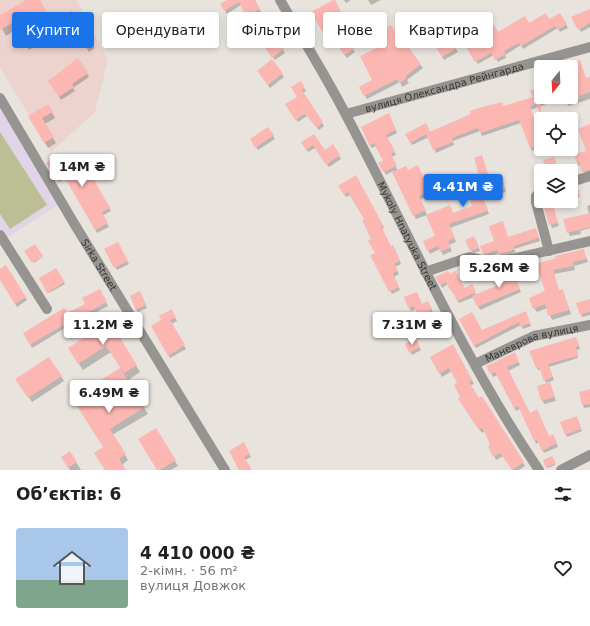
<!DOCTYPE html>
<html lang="uk">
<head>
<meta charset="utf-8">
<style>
	:root { --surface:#fff; --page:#f2f2f2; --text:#202124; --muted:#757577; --line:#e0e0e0; --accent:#1a73e8 }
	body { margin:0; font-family:"DejaVu Sans",sans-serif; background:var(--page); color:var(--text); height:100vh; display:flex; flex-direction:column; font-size:15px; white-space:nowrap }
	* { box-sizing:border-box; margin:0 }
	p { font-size:13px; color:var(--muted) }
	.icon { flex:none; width:22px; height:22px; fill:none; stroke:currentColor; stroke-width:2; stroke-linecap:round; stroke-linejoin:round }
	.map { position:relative; height:470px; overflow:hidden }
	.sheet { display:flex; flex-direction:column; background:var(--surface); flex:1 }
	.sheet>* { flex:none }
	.top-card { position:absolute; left:12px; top:12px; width:566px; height:36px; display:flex; gap:8px }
	.needle { width:26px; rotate:198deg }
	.fabs { position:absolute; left:534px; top:60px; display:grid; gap:8px }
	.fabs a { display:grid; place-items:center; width:44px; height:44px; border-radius:4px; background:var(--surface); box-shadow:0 2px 6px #0003; font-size:20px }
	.price { position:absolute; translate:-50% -34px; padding:0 9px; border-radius:4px; background:#fff; color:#222; font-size:13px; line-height:26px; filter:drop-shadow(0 1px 2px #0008) }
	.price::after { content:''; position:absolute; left:50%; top:24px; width:12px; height:9px; margin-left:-6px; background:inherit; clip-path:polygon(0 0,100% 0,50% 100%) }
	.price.active { background:var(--accent); color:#fff }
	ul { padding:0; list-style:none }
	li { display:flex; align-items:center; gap:12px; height:100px; padding:0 16px }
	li+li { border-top:1px solid var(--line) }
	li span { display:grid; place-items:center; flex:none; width:112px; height:80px; border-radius:4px; color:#555 }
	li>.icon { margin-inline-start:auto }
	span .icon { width:48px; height:48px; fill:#fffc; stroke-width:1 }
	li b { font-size:17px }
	h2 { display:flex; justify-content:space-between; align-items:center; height:48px; padding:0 16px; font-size:17px }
	.tag { padding:0 14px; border-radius:4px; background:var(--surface); box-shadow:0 2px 6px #0003; font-size:14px; line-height:36px }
	.tag.active { background:var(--accent); color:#fff }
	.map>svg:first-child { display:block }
	.commercial { fill:#edd3ce }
	.education { fill:#e2d4e8 }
	.green { fill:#bcbf94 }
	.shadow { fill:#0003 }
	.building { fill:#fcb7b3 }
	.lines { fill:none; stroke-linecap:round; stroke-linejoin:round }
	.minor { stroke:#969491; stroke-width:10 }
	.labels { text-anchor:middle; stroke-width:3; stroke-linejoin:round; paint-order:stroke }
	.street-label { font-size:10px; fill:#383633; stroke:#f5f0ea }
</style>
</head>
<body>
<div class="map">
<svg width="590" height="470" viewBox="0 0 590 470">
	<rect width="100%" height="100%" fill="#e8e3dd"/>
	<path class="commercial" d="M0,0h79l-2,1 31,59 -13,52 -44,40 -51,-85z"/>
	<path class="education" d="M0,107l59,97 -52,34 -7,-11z"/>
	<path class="green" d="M0,132l47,73 -37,24 -10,-15z"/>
	<path class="shadow" d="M28,0h11l19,33 -29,17 -12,-21 -11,7 -6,-11v-9z
		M229,0h25l7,12 -12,7 -8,-14 -14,9 -5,-9z
		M344,0h7l-5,3z
		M368,0h13l-10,5z
		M334,1l13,24 -21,11 -13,-24z
		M590,9v18l-9,5 -8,-15z
		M72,11l23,37 -6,4 -23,-37z
		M560,14l8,14 -8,4 -2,-4 -35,21 -2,-4 -16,10 1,3 -8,4 -4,-7 -16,9 -10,-16 29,-14 52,-14z
		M267,25l18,28 -10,7 -18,-25z
		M446,31l12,21 -14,8 -12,-21z
		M345,38l10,14 -8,6 -10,-15z
		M408,48l15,20 -16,12 2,3 -7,4 -2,-5 -33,17 -7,-12 13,-7z
		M78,59l11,18 -16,11 2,3 -14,9 -12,-19 17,-11 -1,-2z
		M579,61l7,18 4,-1v21l-22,7 -3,-9h6v-30l-7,-1z
		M258,71l24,3 2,3 -14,11z
		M301,83l5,8 -3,2 21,33 -5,4 -12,-14 -9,6 -10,-15 10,-10z
		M541,88v9h23l-33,13 4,12 6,-1v26l-9,4 -11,-28 -39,13 -2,-5 -27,10 1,4 -18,8 -7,-16 -17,8 -5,-10 23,-2 71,-30 2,4 31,-9z
		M48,105l7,13 -10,6 11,19 -8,5 -19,-31z
		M390,117l7,16 -10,5 9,17 -5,2 7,14h10l18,13 18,-3 3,7 -27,12 7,15 26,-1 20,-7 9,-27v-24l7,22h13l4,14 -23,6 6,16 -39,14 6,14 -7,3 3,6 -9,4 -3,-6 -10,5 -2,-4 8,-14 -9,-21 -11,4 -23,-48 -7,4 -6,-11 4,-3 -8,-15 -4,2 -2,-3z
		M590,126v48l-5,1 -4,-10 -2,1 -2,-4 10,-10z
		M268,128l7,11 -17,11 -7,-11z
		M314,135l10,16 9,-5 8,13 -12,8 -14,-19 -7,4 -6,-9z
		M47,163l33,5 5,-3 26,46 -9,5 7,11 -12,6 -31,-55 -7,4z
		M356,176l28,52 -3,1 9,18 5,2 6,15 -6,3 4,7 -5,3 6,13 -8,4 -20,-38 4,-2 -11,-34 -15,-25 -4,2 -6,-11z
		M461,177l2,6 -8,3 -3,-8z
		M571,188l7,1 2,8 -7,2z
		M590,205v23l-10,3 1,3 -11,2 -2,-4 21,-18 -2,-8z
		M552,206l7,20 -7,2 -7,-20z
		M536,230l4,11 -26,8 2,3 -14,6 -3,-5 -11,4 -5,-4z
		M476,240l4,11 -7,2 -2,-3z
		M117,243l12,21 -12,6 -11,-21z
		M35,246l7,11 -8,6 -8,-11z
		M583,250l5,12 -14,4 1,4 -21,4 5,17 3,-1 2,4 7,20 -19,6 -5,-12 -10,4 -3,-4 12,-17 -9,-26z
		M6,266l21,34 -10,7 -17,-28v-9z
		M56,269l9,15 -16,9 -9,-14z
		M513,273l8,19 -41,18 -6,-13 -15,6 -11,-19 -6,4 -5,-11 27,12h10l2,6 26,-11z
		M100,290l8,16 -23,12v-2l-53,32 -8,-15 63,-29z
		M417,293l5,12h8l3,8 -3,2 7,14 -19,10 -6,-12 10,-6 -6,-12 -5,2 -6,-13z
		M142,296l5,12 -9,4 -2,-3z
		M590,301v14l-8,2 -1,-3z
		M171,311l6,10 -6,3 15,25 -16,9 -18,-32 10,-6z
		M527,315l4,11 -8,3 -2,-4 -45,23 -15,-29 21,12z
		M107,319l33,53 -13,9 21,33 -36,21 16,25 -6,5 3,5h-19l-2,-23 -30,-49 47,-30 -10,-16 -28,18 -10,-15z
		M576,338l4,11 -3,1 1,8 -29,9 5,13 -8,3 -5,-14 -3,1 -1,-2z
		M415,340l6,10 -9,5 -6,-10z
		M453,345l21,39 -4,2 9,13 2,-1 44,68 -6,4h-6l-10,-14 -7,4 -11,-29 -3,2 -21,-31 -3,-18 -6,-13 -10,6 -11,-20z
		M516,357l4,8 -12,6 22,43 19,23 5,1 4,9 -14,6 -5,-11 -3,2 -1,-3 -15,-32 -4,2 -18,-36 -5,2 -5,-11z
		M61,376l3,5 -32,21 -12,-18z
		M550,384l6,17 -12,3 -6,-17z
		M590,390v17l-6,1 -4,-15z
		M578,420l4,11 -15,6 -1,-2z
		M156,430l22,36 -7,4h-13z
		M243,444l8,13 -6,3 6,10h-12l-9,-19z
		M70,453l11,17h-11l-5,-9z
		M552,457l3,8 -7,3 -4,-7z"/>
	<path class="building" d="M26,0h14l15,26 -31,18 -12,-21 -12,7v-15z
		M227,0h28l5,9 -14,7 -7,-14 -15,9 -4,-7z
		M333,0h2l10,19 -23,12 -11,-19z
		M590,9v14l-12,7 -7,-13z
		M72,10l22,34 -8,5 -22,-34z
		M546,13l3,6 11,-6 7,11 -9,6 -3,-4 -34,20 -2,-3 -15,8 2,3 -11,6 -4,-7 -16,9 -9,-15 16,-9 -6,-12 14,-7 8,13 27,-16 4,7z
		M267,24l17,25 -12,9 -18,-27z
		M391,25l15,23 2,-1 13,17 -15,12 1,2 -8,5 -2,-4 -33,17 -5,-9 13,-7 -12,-24 27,-13 -7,-11z
		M447,30l10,18 -15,9 -11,-18z
		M346,36l8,13 -10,6 -8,-12z
		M78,58l10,15 -16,11 2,3 -15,10 -11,-16z
		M272,59l11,14 -15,12 -11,-14z
		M580,60l6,18 4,-1v15l-11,4 1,2 -9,3v-38z
		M301,81l4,7 -3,2 21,32 -6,6 -12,-14 -10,6 -10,-16 12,-7 -6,-10z
		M541,86v11h11l-11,5v14l-5,-12 -6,2 5,15 6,-2v25l-11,4 -11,-28 -39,13 -2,-5 -26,10 1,4 -20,8 -7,-16 -16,9 -5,-9 21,-11 4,9 -3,1 44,-19 -1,-3 12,-4 20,-5 1,4 30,-9 -3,-6z
		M48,104l5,8 -11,6 12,19 -10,6 -16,-27z
		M389,113l7,17 -10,5 9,16 -4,3 6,12 -14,6 -5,-9 5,-2 -9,-18 -5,2 -8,-18z
		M590,124v46l-8,2 -3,-11 -3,1 -2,-8 12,-3 -8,-22z
		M268,127l6,8 -19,13 -5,-9z
		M314,134l11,16 8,-6 7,11 -14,10 -13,-20 -7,5 -5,-8z
		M74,153l6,14 5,-3 25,44 -8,4 6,11 -13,7 -31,-54 -8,4 -10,-17 10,-6 2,4z
		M482,155l7,22 12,-3 4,15 -23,6 6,16 -39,13 6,14 -7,3 3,6 -11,5 -2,-6 -11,5 -4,-10 12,-5 -9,-21 24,-10 3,8 19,-7 -6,-23 14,-4 -6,-21z
		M554,157l5,14h-13l-3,-11z
		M418,165l8,18 16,-7 4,8 -27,12 7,14 -13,6 -21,-44 14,-6 2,4z
		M461,174l3,8 -11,3 -2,-7z
		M356,175l27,50 -2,1 10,20 2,-1 7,16 -6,3 4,7 -5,2 6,14 -10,5 -19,-37 5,-2 -7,-12 3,-2 -9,-19 2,-1 -16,-27 -4,3 -6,-9z
		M577,187l3,8 -9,3v-10z
		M553,204l5,19 -9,2 -5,-18z
		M590,213v14l-23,6 -4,-14z
		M503,221l5,16 28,-9 3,10 -25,8 1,3 -16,6 -2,-5 -11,4 -3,-1 -3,-7 14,-5 -5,-15z
		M474,236l5,12 -9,3 -5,-11z
		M118,242l10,19 -14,7 -10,-19z
		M35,244l8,12 -11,7 -8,-12z
		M584,249l2,10 -13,3 1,4 -21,4 6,20 4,-1 6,21 -21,6 -3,-12 -12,5 -4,-11 16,-7 -9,-27 20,-6 -1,-2z
		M6,265l20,32 -11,7 -15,-24v-11z
		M56,268l9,14 -18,11 -8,-15z
		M512,268l8,21 -43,18 -5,-11 29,-12 -4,-10z
		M448,271l2,3 5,-3 10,17 7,-4 4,8 -19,9 -5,-12 -2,1 -4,-8 -6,3 -5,-8z
		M100,289l7,13 -24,13 -1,-1 -52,31 -7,-12 41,-25 4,5 17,-9 -3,-6z
		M140,291l6,14 -10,5 -6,-14z
		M417,292l5,12 6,-3 4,8 -3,2 7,14 -20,11 -5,-10 10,-5 -7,-15 -6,2 -4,-11z
		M590,299v13l-10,3 -4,-12z
		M172,309l4,9 -6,2 15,25 -17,11 -17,-30 10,-6 -2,-4z
		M526,311l4,12 -10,4 -1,-5 -45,24 -15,-27 13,-7 10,18z
		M107,317l30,48 -13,8 -18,-27 -28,18 -10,-16 25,-16 -2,-4z
		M576,337l3,9 -3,1 2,9 -30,8 5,13 -9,4 -5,-14 -3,1 -7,-17z
		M416,339l4,8 -11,6 -4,-9z
		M453,344l19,36 -3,2 10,16 3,-2 42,66 -12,8 -12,-17 -7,4 -5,-11 3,-1 -9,-17 -3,2 -21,-31 2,-2 -6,-12 3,-2 -8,-15 -10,6 -9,-17z
		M515,352l4,10 -12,5 23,46 7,-4 12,27 4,-2 4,9 -15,8 -5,-11 -3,1 -16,-35 -4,2 -19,-36 -5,2 -4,-8z
		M49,357l13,19 -34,22 -13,-19z
		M120,368l25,39 -35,22 16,25 -7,5 7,11h-21l-11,-17 9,-6 -31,-49z
		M550,382l5,15 -14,4 -4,-15z
		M590,389v15l-8,1 -3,-13z
		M577,416l4,13 -16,6 -5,-13z
		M156,428l20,32 -16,10h-3l-19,-31z
		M244,442l6,12 -6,3 8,13h-13l-10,-19z
		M70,451l7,11 -9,6 -7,-11z
		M552,456l4,7 -10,5 -3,-8z"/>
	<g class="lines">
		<g class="minor">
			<path id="s1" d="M280,0c22,38 46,76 66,115 63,119 117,243 193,355"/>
			<path id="s2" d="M0,98l75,127 150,245"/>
			<path id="s3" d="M346,114l244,-67"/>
			<path d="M571,182l19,-6"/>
			<path d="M541,191l-5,5v6l13,49"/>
			<path d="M0,235l47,74"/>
			<path d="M425,272l45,-15 24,6 96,-22"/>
			<path id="s4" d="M475,364l59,-28 56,-11"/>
			<path d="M561,470l29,-15"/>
		</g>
	</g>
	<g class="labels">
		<g class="street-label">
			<text dy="4" stroke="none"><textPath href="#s3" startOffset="102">вулиця Олександра Рейнгарда</textPath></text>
			<text dy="4" stroke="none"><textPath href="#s1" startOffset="268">Mykoly Hnatyuka Street</textPath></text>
			<text dy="4" stroke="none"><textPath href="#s2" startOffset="194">Sirka Street</textPath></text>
			<text dy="4" stroke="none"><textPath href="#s4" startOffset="61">Маневрова вулиця</textPath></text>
		</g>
	</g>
</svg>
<div class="fabs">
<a><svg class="needle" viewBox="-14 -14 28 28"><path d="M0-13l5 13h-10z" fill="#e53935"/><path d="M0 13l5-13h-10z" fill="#757577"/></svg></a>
<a><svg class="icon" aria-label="locate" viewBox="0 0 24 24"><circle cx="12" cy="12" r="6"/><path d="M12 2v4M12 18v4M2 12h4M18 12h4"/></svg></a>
<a><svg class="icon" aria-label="layers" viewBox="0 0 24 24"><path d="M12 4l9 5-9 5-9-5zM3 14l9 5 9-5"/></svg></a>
</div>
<b class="price" style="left:82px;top:188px">14M ₴</b>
<b class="price active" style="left:463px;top:208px">4.41M ₴</b>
<b class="price" style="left:499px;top:289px">5.26M ₴</b>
<b class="price" style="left:103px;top:346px">11.2M ₴</b>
<b class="price" style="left:412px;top:346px">7.31M ₴</b>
<b class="price" style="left:109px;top:414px">6.49M ₴</b>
<div class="top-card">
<a class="tag active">Купити</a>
<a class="tag">Орендувати</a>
<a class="tag">Фільтри</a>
<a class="tag">Нове</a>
<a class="tag">Квартира</a>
</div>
</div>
<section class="sheet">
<h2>Об’єктів: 6<svg class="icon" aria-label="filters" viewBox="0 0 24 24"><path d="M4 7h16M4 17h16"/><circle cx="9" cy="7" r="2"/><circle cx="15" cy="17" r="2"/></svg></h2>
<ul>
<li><span style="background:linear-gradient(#a9c7e8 65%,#7fa58c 0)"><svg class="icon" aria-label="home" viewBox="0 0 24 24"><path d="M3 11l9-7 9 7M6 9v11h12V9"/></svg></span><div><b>4 410 000 ₴</b><p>2-кімн. · 56 m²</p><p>вулиця Довжок</p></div><svg class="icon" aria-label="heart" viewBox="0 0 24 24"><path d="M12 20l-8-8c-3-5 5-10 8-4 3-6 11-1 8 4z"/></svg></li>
</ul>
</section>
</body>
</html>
